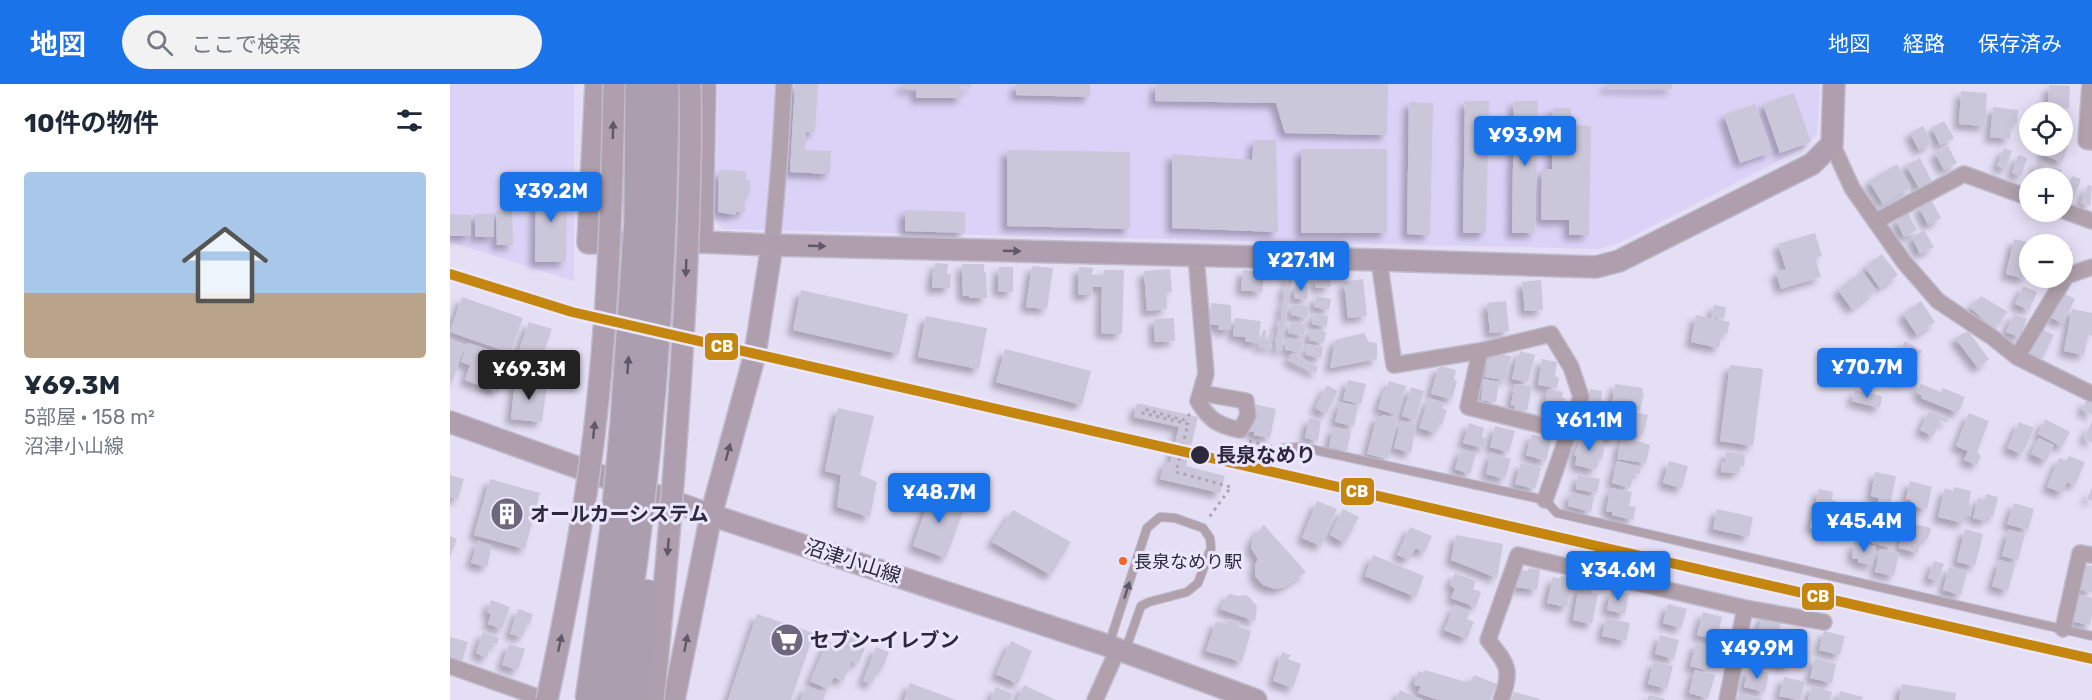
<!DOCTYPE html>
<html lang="ja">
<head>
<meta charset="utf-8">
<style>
	:root { --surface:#fff; --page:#f2f2f3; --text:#1f2937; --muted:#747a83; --line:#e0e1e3; --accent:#1a73e8 }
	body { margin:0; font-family:Rubik,"Noto Sans JP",sans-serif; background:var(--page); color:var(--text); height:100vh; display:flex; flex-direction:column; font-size:22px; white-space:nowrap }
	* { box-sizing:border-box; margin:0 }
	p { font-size:20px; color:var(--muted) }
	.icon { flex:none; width:33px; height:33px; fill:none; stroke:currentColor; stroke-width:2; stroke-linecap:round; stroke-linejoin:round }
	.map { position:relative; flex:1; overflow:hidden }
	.sheet { display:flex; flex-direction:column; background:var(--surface); width:450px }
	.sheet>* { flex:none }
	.buttons { position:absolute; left:1569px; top:18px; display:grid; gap:12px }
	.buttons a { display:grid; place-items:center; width:54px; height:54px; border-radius:50%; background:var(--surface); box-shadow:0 3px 15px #0003; font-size:30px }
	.price { position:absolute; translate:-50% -51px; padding:0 14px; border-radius:6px; background:var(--accent); color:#fff; font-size:20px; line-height:39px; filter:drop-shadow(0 2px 3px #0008) }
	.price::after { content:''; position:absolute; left:50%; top:36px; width:18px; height:14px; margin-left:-9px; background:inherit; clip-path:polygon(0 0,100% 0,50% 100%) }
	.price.current { background:#222; color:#fff }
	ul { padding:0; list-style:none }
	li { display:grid; align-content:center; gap:12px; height:318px; padding:0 24px }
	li+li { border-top:2px solid var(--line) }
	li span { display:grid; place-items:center; height:186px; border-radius:6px; color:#555 }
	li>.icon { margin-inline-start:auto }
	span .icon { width:108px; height:108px; fill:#fffc; stroke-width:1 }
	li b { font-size:26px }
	h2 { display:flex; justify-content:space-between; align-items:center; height:72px; padding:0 24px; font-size:26px }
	header { display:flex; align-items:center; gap:36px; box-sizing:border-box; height:84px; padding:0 30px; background:var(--accent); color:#fff }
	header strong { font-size:28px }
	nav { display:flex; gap:33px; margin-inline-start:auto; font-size:21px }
	.search { width:420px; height:54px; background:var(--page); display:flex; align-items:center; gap:15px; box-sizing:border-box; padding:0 21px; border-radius:33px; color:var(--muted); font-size:22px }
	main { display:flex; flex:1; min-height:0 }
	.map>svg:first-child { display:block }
	.built { fill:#dbd3f7 }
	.building { fill:#cbc7da; filter:url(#shadow) }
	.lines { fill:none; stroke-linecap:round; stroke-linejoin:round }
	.lane-casing { stroke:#c0bcce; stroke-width:10 }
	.street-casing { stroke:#c0bcce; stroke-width:18 }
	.secondary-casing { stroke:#c0bcce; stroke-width:24 }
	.path { stroke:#aea4b0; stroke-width:3; stroke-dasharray:3 4.5; stroke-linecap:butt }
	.lane { stroke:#b0a1ac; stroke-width:8 }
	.street { stroke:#b0a1ac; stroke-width:15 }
	.secondary { stroke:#af9fae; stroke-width:21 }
	.secondary-bridge-casing { stroke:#c0bcce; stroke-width:24; stroke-linecap:butt }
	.highway-bridge-casing { stroke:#c0bcce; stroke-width:30; stroke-linecap:butt }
	.secondary-bridge { stroke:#af9fae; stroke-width:21 }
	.highway-bridge { stroke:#ab9eae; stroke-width:27 }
	.rail-1-casing { stroke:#eae6fb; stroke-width:15 }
	.rail-1 { stroke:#c4860f; stroke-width:10 }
	.oneway { fill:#61586a }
	.oneway2 { fill:#5f576a }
	.oneway3 { fill:#615869 }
	.stop-dot { fill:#2d283c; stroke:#eae6fb; stroke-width:2 }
	.bus-dot { fill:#f26522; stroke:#eae6fb; stroke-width:2 }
	.labels { text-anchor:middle; stroke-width:6; stroke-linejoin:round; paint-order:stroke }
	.bus-label { font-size:18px; fill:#2d283c; stroke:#eae6fb; text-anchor:start }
	.stop-label { font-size:20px; font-weight:bold; fill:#2d283c; stroke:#eae6fb; text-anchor:start }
	.poi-label { font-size:20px; font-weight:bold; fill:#2d283c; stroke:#eae6fb; text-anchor:start }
	.street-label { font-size:20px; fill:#2d283c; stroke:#eae6fb }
	.line-badge { stroke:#eae6fb; stroke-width:2 }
	.badge-label { font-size:16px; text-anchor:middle; font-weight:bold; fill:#fff }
</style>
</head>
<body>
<header>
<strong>地図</strong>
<div class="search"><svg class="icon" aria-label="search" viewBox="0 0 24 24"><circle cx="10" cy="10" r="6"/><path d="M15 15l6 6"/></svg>ここで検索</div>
<nav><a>地図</a><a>経路</a><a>保存済み</a></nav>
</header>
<main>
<section class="sheet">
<h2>10件の物件<svg class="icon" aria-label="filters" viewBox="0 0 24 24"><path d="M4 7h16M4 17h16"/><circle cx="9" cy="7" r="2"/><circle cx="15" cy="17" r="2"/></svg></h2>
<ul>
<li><span style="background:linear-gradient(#a9c7e8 65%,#b9a48a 0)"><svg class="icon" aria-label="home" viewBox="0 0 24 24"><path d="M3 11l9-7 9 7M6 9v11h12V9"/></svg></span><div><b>¥69.3M</b><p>5部屋 · 158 m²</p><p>沼津小山線</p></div></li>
</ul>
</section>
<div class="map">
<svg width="1642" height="616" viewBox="0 0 1642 616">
	<defs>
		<filter id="shadow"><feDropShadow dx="-5.5" dy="5.5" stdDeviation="3" flood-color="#0004"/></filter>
	</defs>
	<rect width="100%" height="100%" fill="#e4dff5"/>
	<path class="built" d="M0,0h124v197l-124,-39z
		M268,0h1102l-3,50 -13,14 -183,94 -23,7 -875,-20 -8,-9z"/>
	<path class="building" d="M345,0h23l-3,48h-9l-1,18 26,1 -1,23 -40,-2z
		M452,0h69v4l-11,-3 3,13h-47v-9h-14z
		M566,0h74v13l-74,-2z
		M706,0h232l-1,51 -102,-2 -9,-30 -121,-2z
		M1155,0h67v5l-67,-1z
		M1599,1l21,1 -1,22 -21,-1z
		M1511,7l26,2 -2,33 -26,-2z
		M1344,9l17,49 -31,11 -17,-49z
		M1015,17h24l-3,132h-23z
		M1064,17h24l-3,132h-23z
		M959,18l24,1 -3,132 -23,-1z
		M1305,20l17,48 -32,11 -16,-48z
		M1543,23l25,3 -1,14 -6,-1 -1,16 -20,-2z
		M1103,24h18v17l20,1 -2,109h-20v-15h-28l1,-51h10z
		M1612,29h5l-1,23 -4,-1z
		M1494,37l10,17 -14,7 -8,-17z
		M1473,42l9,17 -13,7 -9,-17z
		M804,56h22l2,92 -106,-4v-74l80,6z
		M1612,61l6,1 -6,16 -19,-7 1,-9z
		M1498,62l9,17 -13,7 -9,-17z
		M1554,64l8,3 -6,18 -9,-3z
		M851,65h86v84h-86z
		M557,66l123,2v77l-123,-3z
		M1568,71l9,3 -6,18 -9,-3z
		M1470,74l12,23 -13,7 -13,-23z
		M1587,78l9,3 -4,13h-10z
		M1447,80l14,23 -28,17 -14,-23z
		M1604,83l8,3 -3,8h-10z
		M269,86l27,1v9h4v14h-5v18h-9v3l-18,-3z
		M1622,92l9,3 -7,18 -8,-3z
		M86,100h31l-1,78h-31z
		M1638,101l4,1 -2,20 -9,-3z
		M1482,117l9,17 -13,7 -9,-18z
		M62,126l1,35h-16l-1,-34z
		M455,126l60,2v21l-60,-2z
		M1458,129l9,17 -13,7 -8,-17z
		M0,130l21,1v21h-21z
		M25,130h19v23h-19z
		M1474,146l10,17 -14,7 -8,-17z
		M1365,149l7,23 -7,2 6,19 -40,12 -5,-17 10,-3 -8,-25z
		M1564,155l21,5h-5v16l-5,19 -19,-5z
		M1612,161l10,4 -6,14 -4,-2z
		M1432,170l16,21 -18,13 -15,-21z
		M485,179l13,1 -1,10h4l-1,14h-18l1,-17h2z
		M512,180h22v8h2l1,26h-18v-2h-6z
		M582,182l21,2 -6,41 -21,-2z
		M549,183h14v25l-15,-1z
		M629,183l14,1 -1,7h12v-5h20l-2,64 -21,-1 1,-46h-9l-1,8h-14z
		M720,185l2,23 -6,1 1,16 -20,2 -3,-40z
		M793,186l21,2 -2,20 -21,-2z
		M1412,187l14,19 -24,19 -14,-19z
		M839,189l4,1 -12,77 -5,-1 1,-8h-2l4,-14 -2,-1 1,-6h3v-15h2l2,-12h-2l1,-8 3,1z
		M880,191l1,12 -15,1 -1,-11z
		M913,195l4,37 -19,2 -4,-36z
		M1091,196l2,30 -18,1 -3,-29z
		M846,200l13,2 -2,14 -13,-2z
		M1573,202l14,6 -8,18 -14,-6z
		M351,206l107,24 -9,40 -106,-24z
		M1611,208l14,7 -12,24 -14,-6z
		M866,212l15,3 -2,11 -15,-3z
		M1531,212l27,16 -15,17 -23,-22z
		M12,213l61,21 -13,35 -60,-21z
		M1056,217l3,30 -19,2 -3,-30z
		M1471,217l14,21 -18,13 -14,-21z
		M761,219l20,2v25h-13l1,-5h-9z
		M843,220l16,2 -2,12 -16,-3z
		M1264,221l12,2 -2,12 -13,-2z
		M1622,225l20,4v23l-4,-1 -4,20 -20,-4z
		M864,229l14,3 -1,11 -15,-3z
		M1564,230l13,5 -7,18 -14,-5z
		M1246,231l34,7 -3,12 -5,-1 -3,15 -28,-6z
		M476,232l61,12 -8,41 -61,-12z
		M724,234l1,23 -20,1 -1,-23z
		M785,234l26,3 -3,22 -13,-2 1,-4 -13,-1z
		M79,238l23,7 -11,31 -23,-7z
		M840,238l16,2 -2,12 -16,-3z
		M1590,244l14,7 -12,24 -14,-7z
		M861,245l15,3 -2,11 -15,-3z
		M813,246h3l-2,18 -5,-1z
		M1518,247l21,28 -11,9 -23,-30z
		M820,248h3l-2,17 -5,-1z
		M914,249l5,9 8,1v16l-47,9 5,-28z
		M838,254l15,3 -2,11 -16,-2z
		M0,256l15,5 -13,37h-2z
		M1455,257l17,10 -20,31 -16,-10z
		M18,259l42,14 -12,35 -33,-12 5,-15 -9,-3z
		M858,260l15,3 -2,11 -15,-3z
		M555,265l86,22 -9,34 -86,-23z
		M1070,267l15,4 -7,27 -16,-3 5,-23 2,1z
		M842,269l26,14 -2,6 -28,-13z
		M1043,269l18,3 -6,24 -20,-3 4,-23z
		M1092,275l15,3 -2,14 4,2 -2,10 -19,-3z
		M1280,281l33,4 -10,77 -33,-5z
		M991,282l15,4 -2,10 3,1 -5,18 -21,-5 7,-26h2z
		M1034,295l15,3 -3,20 -15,-2z
		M898,296l18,4 -5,20 -18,-4z
		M65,297l32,3 -5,38 -31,-3z
		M939,297l17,5 -9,29 -19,-6 6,-19 2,1z
		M1065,300l17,2 -5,25 -13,-2 1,-3 -4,-1z
		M1165,300l28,4 -1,5h2l-4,17 -14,-3 -1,6 -14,-3z
		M1471,300l20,8 2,-4 22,9 -7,16 -37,-15 1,-3 -5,-2z
		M877,301l11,6 -12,23 -11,-6z
		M961,303l13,4 -9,29 -13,-4z
		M1098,305l15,3 -1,6h4l-4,20 -17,-4 2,-10 -2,-1z
		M1140,305l12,2 -1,12 -13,-1z
		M1405,306l27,6 -2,12 -28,-7z
		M979,314l15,5 -2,5 5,2 -5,14 -3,-1 -3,10 -17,-5z
		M1636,316l6,3v12l-10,-5z
		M890,318l18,4 -4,20 -19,-4z
		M687,319l61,14 -12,49 39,10 -5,17 -60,-14 5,-17 5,1 9,-36 -45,-10z
		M804,320l22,5 -6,29 -16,-3v-3l-6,-1z
		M388,324l36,8 -14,59 17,7 -7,35 -33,-10 4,-32 -16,-4z
		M1140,326l12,3 1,-2 18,5 -6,24 -30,-8z
		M1176,326l22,5 -5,20 -10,-2 -2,7 -10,-3z
		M1479,327l19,8 -1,4 -7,-3 -7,16 -13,-6z
		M1519,329l20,8 -12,31 4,4 -4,9 -13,-5 4,-9 -12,-5z
		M933,331l15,4 -10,40 -21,-5 10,-38 5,1z
		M859,334l12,2 -3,21 -13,-3z
		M1595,335l25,13 -8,15 -24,-13z
		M951,337l15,3 -5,29 -17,-5z
		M1642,337v22l-8,-5z
		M1569,338l15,6 -12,26 -15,-6z
		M1019,339l15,5 -2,9 4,2 -3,9 -20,-5z
		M1045,342l20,5 -6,21 -19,-5z
		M883,343l18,4 -4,20 -18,-4z
		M1082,350l19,6 -5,21 -20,-6z
		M1133,350l20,6 -1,4 3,1 -3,14 -3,-1 -3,12 -21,-5 2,-9 -3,-1z
		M1589,354l15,7 -8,16 -15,-7z
		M1171,356l13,3 1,-3 15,5 -4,18 -29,-4z
		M1011,365l15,5 -6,20 -15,-5z
		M1276,368l19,2 -1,12h-4l-1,7 -18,-1 1,-10h3z
		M1041,369l20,6 -6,20 -19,-5z
		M1619,372l16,6 -10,23 -8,-3 -4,11 -16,-6 12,-29 7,3z
		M1167,377l24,6 -1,7 -6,-1 -4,15 -18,-5z
		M1219,377l19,5 -6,22 -19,-5z
		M1071,379l20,5 -6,21 -20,-5z
		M1425,388l21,4 -6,29 -12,-2 1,-5 -8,-2z
		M0,391l14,4 -6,20 -8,-2z
		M1128,391l22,4 -3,14 -21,-4z
		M40,395l50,14 -15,56 -51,-14z
		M1460,397l22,6 -5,22 -17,-4 1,-5 -5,-1z
		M1504,403l17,4 -2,13 3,1 -2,11 -5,-1 -2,8 -25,-6 7,-29 8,3z
		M1642,403v14l-5,-2z
		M1161,404l21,4 -3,14 7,1 -3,13 -21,-5v-3l-6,-1z
		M1369,405l14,3 -1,8 6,2 -2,8 -3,-1 -5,23 -18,-4z
		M482,407l34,12 -20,55 -33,-12z
		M1121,408l23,6 -3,14 -23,-6z
		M1536,410l12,3 -5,20 -6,-2 -1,6 -13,-3 5,-20 7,1z
		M867,417l20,8 -16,37 -19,-8z
		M1564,419l20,6 -6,21 -21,-6z
		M893,425l16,8 -14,26 -15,-8z
		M1267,425l36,8 -4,20 -36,-8z
		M563,426l58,32 -20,33 -59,-33z
		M1430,438l18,4 -6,22 -28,-7 5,-18 10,3z
		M1455,438l26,6 -3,11 -6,-2 -4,16 -19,-5z
		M814,441l42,47 -22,15 -9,2 -12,-4 -8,-9v-11l3,-6 -7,-11 1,-6 2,-6z
		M960,443l22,9 -8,17 -8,-5 -8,11 -11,-4z
		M1515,445l18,5 -8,32 -18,-4z
		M1559,446l16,4 -7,26 -16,-4z
		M1006,451l47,9 -6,34 -46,-18z
		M0,452l7,3 -7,17z
		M28,457l14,5 -5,21 -16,-4z
		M1404,458l22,4 -4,19 -14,-3v-3l-6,-1z
		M1430,465l19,4 -5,23 -19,-4z
		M923,471l51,21 -8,21 -51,-21z
		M1550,476l15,5 -7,26 -16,-5z
		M1484,477l10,3 -6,17 -10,-3z
		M1634,480l8,2v27l-14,-4z
		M1499,483l18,5 -6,23 -18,-5z
		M1079,484l11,2 -3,20 -22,-3 3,-17 10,1z
		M1005,489l21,8 -3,8 8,3 -5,15 -25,-9 4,-9 -5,-4z
		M1111,492l12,2 -6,29 -20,-4 6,-26 7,2z
		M1129,502l13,2 -1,5 7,1 -6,30 -19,-4z
		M1161,506l18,4 -4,20 -18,-4z
		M780,510l8,2 8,-1 4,3 7,8 -2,15 -35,-12 8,-14z
		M1627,510l15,4v17l-2,10 -20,-4z
		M41,516l19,7 -8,22 -14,-5 3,-10 -4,-2z
		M1218,520l19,5 -6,19 -18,-5z
		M1005,521l15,6 -3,8 7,3 -7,17 -23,-9z
		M68,525l15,5 -3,10 -3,-1 -4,14 -13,-3z
		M1253,528l19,5 -6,23 -19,-5z
		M307,530l57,19 -23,67h-63z
		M1313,530l19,6 -6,19 -19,-5z
		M1156,534l24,5 -4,18 -24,-5z
		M778,535l12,3 -1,5 12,4 -9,31 -36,-11 10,-30 10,3z
		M1374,547l21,5 -5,19 -21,-5z
		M33,548l16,6 -2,7 -5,-2 -5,15 -11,-5z
		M403,548l8,4 -4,9 8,3 -7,16 -6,-3 -9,20 -9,-4 -6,12 -18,-8 18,-40 17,8z
		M1210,551l19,5 -5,19 -19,-5z
		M0,553l18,5 -6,20 -12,-4z
		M1313,556l16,4 1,7 12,3 -3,13 -23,-6 2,-9 -8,-1z
		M561,557l21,10 -14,33 -22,-10z
		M1246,559l20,5 -7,23 -19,-5z
		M59,560l16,5 -7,21 -16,-5z
		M426,563l13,5 -7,18 -4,-2 -6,16 -9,-3z
		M832,568l9,3 -3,4 13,5 -8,24 -20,-7z
		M1365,574l21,6 -4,19 -22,-5z
		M1204,577l19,5 -6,23 -19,-5z
		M1298,584l21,5 -4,19 -21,-5z
		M975,586l45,13 4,-8 23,9 -7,16h-52l-20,-7 3,-7 -7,-1 4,-14 6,2z
		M1245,586l20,5 -7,23 -19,-5z
		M1334,593l21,5 -5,18 -21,-4z
		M460,599l46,17h-52z
		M1452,600l54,9 -1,7h-56z
		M574,601l32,15h-39z
		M356,602l20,7 -3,7h-23z
		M1362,602l20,6 -2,8h-22z
		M546,603l17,7 -3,6h-20z
		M950,606l23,10h-27z
		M1390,607l23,6 -1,3h-24z
		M1064,608l26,7v1h-29z
		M1289,609l23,6v1h-24z
		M1199,611l16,4v1h-18z"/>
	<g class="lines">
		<g class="lane-casing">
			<path id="lane" d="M833,364l18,-1 244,53 12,13 535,123
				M659,560l38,-116 13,-11 15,1 28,10 7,10 1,10 -13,35 -11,9 -38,10 -8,4 -16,45"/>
		</g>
		<g class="street-casing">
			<path id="street" d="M1640,0l-4,57 6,1
				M1382,60l20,44 52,74 34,39 54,36 25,20 75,37
				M1612,126l30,11
				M1426,137l88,-47 66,24
				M322,161l8,-92 4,-69
				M746,172l10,118 -8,27c12,20 20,24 42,29l8,-14 -2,-15 -45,-8
				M929,176l15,105 86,-14 71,-17 20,33 10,30 -36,103
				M1030,267l-12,56 101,25
				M1567,273l49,-81 26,-9
				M1613,545l17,-76 12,2
				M0,582l96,34
				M645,616l23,-51
				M1051,616c12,-31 6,-36 -13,-60l30,-85 227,53 79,14
				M1277,616l18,-92"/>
		</g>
		<g class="secondary-casing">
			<path id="secondary" d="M146,0l-8,159 114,-1 70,3
				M252,158l3,-158
				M0,338l261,93 398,131 147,54
				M224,616l37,-185 44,-161 17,-109 607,15 217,7 23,-6 193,-97 20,-20 2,-60"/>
		</g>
		<path class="path" d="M740,330l-7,6 -39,-11 -1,4 45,11 -12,48 55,15 -23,32
			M799,357l23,5"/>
		<use href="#lane" class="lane"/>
		<use href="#street" class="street"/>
		<use href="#secondary" class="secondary"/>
		<g class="secondary-bridge-casing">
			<path id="secondary-bridge" d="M97,616c19,-88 36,-176 47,-265 14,-117 18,-234 20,-351
				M203,616c12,-110 21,-220 28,-330 6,-95 11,-191 9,-286"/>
		</g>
		<g class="highway-bridge-casing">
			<path id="highway-bridge" d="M139,616l25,-171 10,-106 14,-202 1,-137
				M162,616c36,-203 52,-410 53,-616
				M185,616l12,-107"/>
		</g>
		<use href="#secondary-bridge" class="secondary-bridge"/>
		<use href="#highway-bridge" class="highway-bridge"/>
		<g class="rail-1-casing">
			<path id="rail-1" d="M0,190l122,38 1520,347"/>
		</g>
		<use href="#rail-1" class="rail-1"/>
	</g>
	<defs><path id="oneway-solid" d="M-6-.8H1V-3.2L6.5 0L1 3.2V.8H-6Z" transform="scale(1.5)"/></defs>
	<g class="oneway">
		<use href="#oneway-solid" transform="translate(163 46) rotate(-89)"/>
		<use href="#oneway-solid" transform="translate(367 162) rotate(2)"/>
		<use href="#oneway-solid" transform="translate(562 167) rotate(2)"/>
		<use href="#oneway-solid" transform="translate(236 184) rotate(92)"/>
		<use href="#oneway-solid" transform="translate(144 346) rotate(-84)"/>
		<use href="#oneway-solid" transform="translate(278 368) rotate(-75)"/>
		<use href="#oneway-solid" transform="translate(218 463) rotate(95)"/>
		<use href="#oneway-solid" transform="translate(110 559) rotate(-78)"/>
		<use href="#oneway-solid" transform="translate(236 559) rotate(-79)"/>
	</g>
	<use class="oneway2" href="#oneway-solid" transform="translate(178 281) rotate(-86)"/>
	<use class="oneway3" href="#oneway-solid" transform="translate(677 506) rotate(-72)"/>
	<defs>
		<g id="building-disc" transform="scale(1.725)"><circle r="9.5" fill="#6d687d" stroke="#eae6fb"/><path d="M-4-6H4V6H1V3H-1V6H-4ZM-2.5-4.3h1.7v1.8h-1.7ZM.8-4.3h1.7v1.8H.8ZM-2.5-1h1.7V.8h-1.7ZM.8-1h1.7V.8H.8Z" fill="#fff"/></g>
		<g id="supermarket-disc" transform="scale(1.725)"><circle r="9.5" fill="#6d687d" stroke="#eae6fb"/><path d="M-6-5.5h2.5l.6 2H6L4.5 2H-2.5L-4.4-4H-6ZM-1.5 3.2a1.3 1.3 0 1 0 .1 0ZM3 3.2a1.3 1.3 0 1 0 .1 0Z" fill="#fff"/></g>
	</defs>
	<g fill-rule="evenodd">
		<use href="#building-disc" x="57" y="430"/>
		<use href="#supermarket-disc" x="337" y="556"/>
	</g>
	<circle class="stop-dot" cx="750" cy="371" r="10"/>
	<circle class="bus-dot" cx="673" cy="477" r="5"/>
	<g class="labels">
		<g class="bus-label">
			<text x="684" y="484">長泉なめり駅</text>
		</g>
		<g class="stop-label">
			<text x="766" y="378">長泉なめり</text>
		</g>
		<g class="poi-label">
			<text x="80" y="437">オールカーシステム</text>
			<text x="360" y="563">セブン-イレブン</text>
		</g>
		<g class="street-label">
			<text transform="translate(403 477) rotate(18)" y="7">沼津小山線</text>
		</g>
	</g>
	<g class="line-badge">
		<rect x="254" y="248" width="35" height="29" rx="6" fill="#c4860f"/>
		<rect x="890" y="393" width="35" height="29" rx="6" fill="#c4860f"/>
		<rect x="1351" y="498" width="34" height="29" rx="6" fill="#c4860f"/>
	</g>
	<g class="badge-label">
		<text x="272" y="268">CB</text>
		<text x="907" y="413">CB</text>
		<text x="1368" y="518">CB</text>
	</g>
</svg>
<div class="buttons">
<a><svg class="icon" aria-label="locate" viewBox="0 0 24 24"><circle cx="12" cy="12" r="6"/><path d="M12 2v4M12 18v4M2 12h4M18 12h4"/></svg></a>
<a>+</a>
<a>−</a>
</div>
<b class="price" style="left:1075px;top:83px">¥93.9M</b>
<b class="price" style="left:101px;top:139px">¥39.2M</b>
<b class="price" style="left:851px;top:208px">¥27.1M</b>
<b class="price" style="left:1417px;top:315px">¥70.7M</b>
<b class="price current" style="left:79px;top:317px">¥69.3M</b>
<b class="price" style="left:1139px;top:368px">¥61.1M</b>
<b class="price" style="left:489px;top:440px">¥48.7M</b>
<b class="price" style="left:1414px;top:469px">¥45.4M</b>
<b class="price" style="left:1168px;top:518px">¥34.6M</b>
<b class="price" style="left:1307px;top:596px">¥49.9M</b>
</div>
</main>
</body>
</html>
